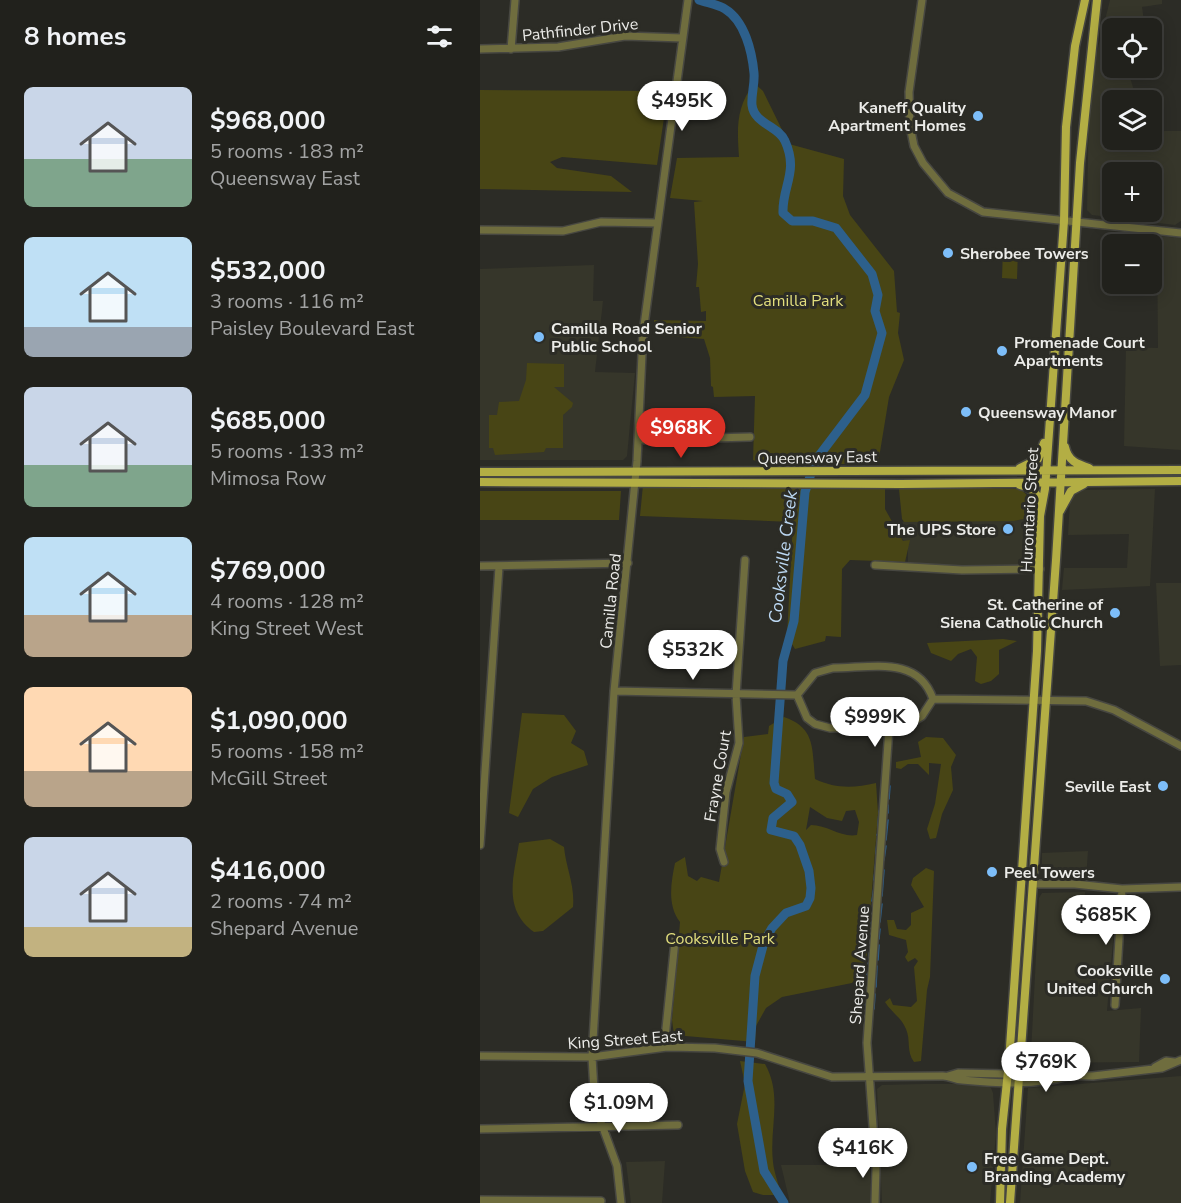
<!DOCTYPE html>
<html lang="en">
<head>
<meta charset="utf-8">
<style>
	:root { --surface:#21211c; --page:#2d2e29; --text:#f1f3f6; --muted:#a2a3a3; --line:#3e3e3b; --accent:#d93025 }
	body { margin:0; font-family:"Nunito Sans",sans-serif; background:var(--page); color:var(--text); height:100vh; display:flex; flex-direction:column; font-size:22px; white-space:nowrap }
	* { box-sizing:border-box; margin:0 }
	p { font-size:20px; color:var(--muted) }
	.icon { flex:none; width:33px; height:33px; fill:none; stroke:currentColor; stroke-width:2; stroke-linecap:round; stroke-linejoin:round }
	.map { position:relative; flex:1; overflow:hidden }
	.side { display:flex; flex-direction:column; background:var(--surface); width:480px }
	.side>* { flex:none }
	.buttons { position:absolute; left:622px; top:18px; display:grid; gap:12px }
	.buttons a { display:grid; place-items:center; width:60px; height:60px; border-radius:9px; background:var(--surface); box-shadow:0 3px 15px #0003,0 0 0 2px var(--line); font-size:30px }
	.price { position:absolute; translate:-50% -51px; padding:0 14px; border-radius:21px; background:#fff; color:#222; font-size:20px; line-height:39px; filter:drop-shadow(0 2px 3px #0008) }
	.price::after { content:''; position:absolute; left:50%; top:36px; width:18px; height:14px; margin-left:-9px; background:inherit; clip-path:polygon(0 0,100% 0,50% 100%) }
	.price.selected { background:var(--accent); color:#fff }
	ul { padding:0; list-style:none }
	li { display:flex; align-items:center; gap:18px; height:150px; padding:0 24px }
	li span { display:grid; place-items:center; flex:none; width:168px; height:120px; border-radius:9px; color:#555 }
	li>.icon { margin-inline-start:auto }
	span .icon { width:72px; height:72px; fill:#fffc; stroke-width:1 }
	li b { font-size:26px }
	h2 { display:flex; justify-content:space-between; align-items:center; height:72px; padding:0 24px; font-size:26px }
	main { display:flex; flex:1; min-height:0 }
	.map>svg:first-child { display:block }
	.built { fill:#36362a; fill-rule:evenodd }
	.green { fill:#484515; fill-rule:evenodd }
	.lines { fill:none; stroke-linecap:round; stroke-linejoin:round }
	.stream { stroke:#2d608c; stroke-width:1.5 }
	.river { stroke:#2d608c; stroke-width:9 }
	.minor-casing { stroke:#474741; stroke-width:10 }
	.major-casing { stroke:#474741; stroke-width:11 }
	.minor { stroke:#6f6d3e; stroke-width:7 }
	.major { stroke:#b3ae44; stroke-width:8 }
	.poi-dot { fill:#7dbef9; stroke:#2c2c26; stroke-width:2 }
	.labels { text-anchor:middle; stroke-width:6; stroke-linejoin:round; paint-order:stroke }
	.street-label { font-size:16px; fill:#ecece9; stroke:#2c2c26 }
	.poi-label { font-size:16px; font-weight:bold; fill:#ecece9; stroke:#2c2c26; text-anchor:start }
	.park-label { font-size:16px; fill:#e2de7d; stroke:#2c2c26 }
	.water-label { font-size:18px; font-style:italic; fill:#bcd8f3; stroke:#2c2c26 }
</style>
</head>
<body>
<main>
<section class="side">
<h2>8 homes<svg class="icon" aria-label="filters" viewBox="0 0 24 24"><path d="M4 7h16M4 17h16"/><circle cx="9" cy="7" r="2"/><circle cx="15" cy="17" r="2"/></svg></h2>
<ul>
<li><span style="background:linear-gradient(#c9d6e8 60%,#7fa58c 0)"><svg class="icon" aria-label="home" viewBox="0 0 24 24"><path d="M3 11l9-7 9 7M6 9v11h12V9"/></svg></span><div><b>$968,000</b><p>5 rooms · 183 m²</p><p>Queensway East</p></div></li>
<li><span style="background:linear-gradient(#bfe0f5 75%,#9aa5b1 0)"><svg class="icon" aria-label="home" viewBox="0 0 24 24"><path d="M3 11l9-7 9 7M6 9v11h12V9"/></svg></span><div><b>$532,000</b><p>3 rooms · 116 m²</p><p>Paisley Boulevard East</p></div></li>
<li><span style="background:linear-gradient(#c9d6e8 65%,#7fa58c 0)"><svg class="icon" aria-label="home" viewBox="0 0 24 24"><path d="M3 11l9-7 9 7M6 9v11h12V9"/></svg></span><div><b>$685,000</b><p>5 rooms · 133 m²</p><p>Mimosa Row</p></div></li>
<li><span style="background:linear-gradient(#bfe0f5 65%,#b9a48a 0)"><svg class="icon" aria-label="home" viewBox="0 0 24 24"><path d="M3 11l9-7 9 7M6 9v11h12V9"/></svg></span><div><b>$769,000</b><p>4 rooms · 128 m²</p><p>King Street West</p></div></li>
<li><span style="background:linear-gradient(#ffd9b3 70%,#b9a48a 0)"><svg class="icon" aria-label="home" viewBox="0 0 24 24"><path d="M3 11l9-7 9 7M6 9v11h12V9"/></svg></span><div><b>$1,090,000</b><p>5 rooms · 158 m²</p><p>McGill Street</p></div></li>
<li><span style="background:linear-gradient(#c9d6e8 75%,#c2b280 0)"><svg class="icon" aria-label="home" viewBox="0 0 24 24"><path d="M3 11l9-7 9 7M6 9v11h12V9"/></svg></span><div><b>$416,000</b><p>2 rooms · 74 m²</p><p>Shepard Avenue</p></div></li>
</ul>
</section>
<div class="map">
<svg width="701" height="1203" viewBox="0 0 701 1203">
	<rect width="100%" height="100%" fill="#2c2c26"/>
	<path class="built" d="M630,0h52v4l-20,3 3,21h-32v40h14l10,32h-24v40h39v-9h29v90l-6,4 -83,-10 -5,-5 2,-108 5,-38zM633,172h39v40h-39z
		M677,236l24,2v212l-57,-4 2,-99 32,1z
		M114,265l-1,36h10l-8,71 40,1 -8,83 -4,4h-143v-191z
		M675,489l-5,97 -88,4 2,-22h63l2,-34 -61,1 2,-35 4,-5 5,-5z
		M555,517l-3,50 -124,-2v-23h-4l-12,-20 57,-2 1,13h15v-13l49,1z
		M676,583h25v82l-21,1z
		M608,851l-2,29 -41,-3 -3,-5v-19z
		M605,892l-3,36 32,1 -7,82 34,-3 -2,54 -100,1 -8,-10 8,-155 3,-5z
		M701,1076v127h-161l8,-115z
		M443,1084h59l9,4 2,5 3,41 -6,69h-108l-5,-114 5,-4z
		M185,1161l-3,42h-31l-5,-41z
		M301,1165h89v38h-80z"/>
	<path class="green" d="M274,83l9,8 26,53 55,15 -1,37 7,19 44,56 3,41 3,1 -2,20 6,27 -15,37 -11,67h-112l-13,-4 2,-64 -41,1 -1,-10 -2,-1 -1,-28 -6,-19 -50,-4v-15l52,1v-10l-5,1 -2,-25h-3l2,-23 -4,-62 9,-1 -33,-3 7,-40 62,-1c-2,-30 -3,-49 15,-74z
		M0,90l188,1 -11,74 -95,-8 -12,5 7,6 54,8 21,16 -152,-3z
		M523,249l15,1 -1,29 -15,-1z
		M47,363l37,1v23h-10l19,16 -1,4 -9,8v33h-17l-2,4 -49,3 -2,-7h-4v-33h8l2,-13 20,-1 7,-21z
		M163,485h242v24l18,32 7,-1 -5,22 -55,-2 -8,9 -1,68 -15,-1 -1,5 -30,8 -8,-13 6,-114 -153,-6z
		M468,487l72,2 14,12 1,16 -21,4 -110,1 -2,-3 -3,-30z
		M0,491h141l-2,29h-139z
		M523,639l14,2 -18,9v24l-8,7 -10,3 -6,-3 2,-24 -6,-8 -13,5 -7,7 -20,-8 -4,-10z
		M42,713l42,2 12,16 -5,12 13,8 4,14 -36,12 -19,12 -15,28 -9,-4z
		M304,717c32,11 28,32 31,62 21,10 39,9 61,4l2,30 -12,153 -14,17 -70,14 -16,11 -10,18 -1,16 -81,-7 -2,-15 8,-98c-13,-17 -9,-39 -5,-59l10,-6 3,19 9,5 4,-4 18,5 25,-145 24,-3 1,-8zM330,807l17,11 15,3 4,-10 9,-1 4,12 -2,13c-16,3 -29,-10 -46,-10l-5,5z
		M446,737l17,1 13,17 -5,12 2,23 -11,24 -6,24 -6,1 -3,-10 8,-25 6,-40 -12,-1v12l-11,-11h-10l-7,5 -5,-1v-6l25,-5 -3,-15z
		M70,839l14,8c2,21 11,38 9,60l-30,24 -9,1c-32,-23 -20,-56 -15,-89z
		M446,868l8,3 -4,106 -3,13 -6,71 -7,1c-8,-11 -3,-22 -8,-33 -5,-12 -15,-17 -21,-27l5,-4 3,7 18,2 6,-6 -3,-34 4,-6 -3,-3 -7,4 -3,-5 3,-5 -2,-12 -17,-5 -2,-15h7l3,9 9,1 5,-5v-12l13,-6 -13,-22 2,-7z
		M260,1061l25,3c18,32 4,64 8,98 1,11 6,22 8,33h-18l-10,-3 -8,-21 -8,-47 8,-40z"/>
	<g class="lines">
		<path class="stream" d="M409,799l1,-13
			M408,813v-8
			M398,827l1,-16
			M397,835l1,-2
			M406,840l2,-20
			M396,854l1,-12
			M404,860l2,-14
			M394,880l2,-19
			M402,896l2,-26
			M392,901l2,-14
			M392,912v-3
			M400,922l2,-18
			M391,928v-10
			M390,938l1,-4
			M399,939l1,-10
			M398,960l1,-15
			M387,975l3,-28
			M386,987l1,-2
			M396,987l1,-21
			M384,1009l1,-15
			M394,1009l1,-15"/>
		<path class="river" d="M219,0c8,3 18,4 26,9 20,12 27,43 29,64 1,11 -3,22 -2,32 2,19 27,21 33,36 14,31 -3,45 -2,72l9,8h21l23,7 36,46 6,21 -3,16 7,22 -17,62 -50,66 -10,31 -11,129 -11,40 -9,122 2,6 11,5 5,8 -19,16 -2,12 23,6 6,9 9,26 2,17 -1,10 -4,8 -20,7 -14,15 -8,14 -9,34 -7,105 16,90 20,32"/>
		<g class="minor-casing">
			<path id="minor" d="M442,0l-13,92 1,34 4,20 9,17 25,30 35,19 198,21
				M0,49l78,-2 67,-11 57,2
				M31,49l4,-49
				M0,230l83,1 38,-9 56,1
				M158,440l112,-3
				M395,565l87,5 78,-1
				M0,566l148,-3
				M353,668c38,0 85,-13 100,31l-11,17 -17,11 -75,1 -15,-4 -8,-6 -10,-23 18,-22z
				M134,691l183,4
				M453,699l153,2 28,9 67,36
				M0,845l19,-278
				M244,862l-4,-13 6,-57 13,-49 -3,-48 9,-135
				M553,884h42l47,5 59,-2
				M635,1005l7,-116
				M187,1047l-2,-9 10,-97
				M0,1056l112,1 75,-10 48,1 42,5 75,24 111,-1c7,0 12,4 19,4 32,3 75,6 106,-4
				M675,1067l11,-6 8,1
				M468,1076l10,-3 135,3 69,-8 19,-8
				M0,1129l198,-4
				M0,1200l121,1
				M141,1203l-4,-37 -22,-60 -3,-49 22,-366 23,-230 6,-128 45,-333
				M395,1203l1,-35 -9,-125 22,-315"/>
		</g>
		<g class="major-casing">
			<path id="major" d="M585,447c3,14 12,17 24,21
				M540,468l18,-9 6,-16
				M0,472l701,-2
				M0,482l421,2 280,-3
				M540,485c11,2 20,10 20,21
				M580,511l11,-20 13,-7
				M520,1203l2,-74 7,-67 28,-411 3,-135 5,-27 19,-268 2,-94 9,-81 10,-46
				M530,1203l46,-643 24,-397 17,-163"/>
		</g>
		<use href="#minor" class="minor"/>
		<use href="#major" class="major"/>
	</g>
	<g class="poi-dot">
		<circle cx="498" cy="116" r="6"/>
		<circle cx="468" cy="253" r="6"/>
		<circle cx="59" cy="337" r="6"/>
		<circle cx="522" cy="351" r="6"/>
		<circle cx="486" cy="412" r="6"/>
		<circle cx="528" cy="529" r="6"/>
		<circle cx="635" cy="613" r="6"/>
		<circle cx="683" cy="786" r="6"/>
		<circle cx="512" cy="872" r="6"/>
		<circle cx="685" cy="979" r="6"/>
		<circle cx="492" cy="1167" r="6"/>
	</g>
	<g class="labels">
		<g class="street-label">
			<text transform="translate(100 29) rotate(-6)" y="6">Pathfinder Drive</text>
			<text transform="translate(337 457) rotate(-1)" y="6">Queensway East</text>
			<text transform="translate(549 510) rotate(-87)" y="6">Hurontario Street</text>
			<text transform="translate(130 601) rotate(-84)" y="6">Camilla Road</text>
			<text transform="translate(237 776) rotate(-80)" y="6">Frayne Court</text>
			<text transform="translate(379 965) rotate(-86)" y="6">Shepard Avenue</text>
			<text transform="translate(145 1039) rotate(-4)" y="6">King Street East</text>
		</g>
		<g class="poi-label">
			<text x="486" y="113" text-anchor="end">Kaneff Quality<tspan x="486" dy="18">Apartment Homes</tspan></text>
			<text x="480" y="259">Sherobee Towers</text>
			<text x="71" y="334">Camilla Road Senior<tspan x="71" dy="18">Public School</tspan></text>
			<text x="534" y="348">Promenade Court<tspan x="534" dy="18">Apartments</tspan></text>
			<text x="498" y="418">Queensway Manor</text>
			<text x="516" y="535" text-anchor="end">The UPS Store</text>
			<text x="623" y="610" text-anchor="end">St. Catherine of<tspan x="623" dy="18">Siena Catholic Church</tspan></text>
			<text x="671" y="792" text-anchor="end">Seville East</text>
			<text x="524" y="878">Peel Towers</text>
			<text x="673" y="976" text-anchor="end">Cooksville<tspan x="673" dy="18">United Church</tspan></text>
			<text x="504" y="1164">Free Game Dept.<tspan x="504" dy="18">Branding Academy</tspan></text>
		</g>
		<g class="park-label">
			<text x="318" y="306">Camilla Park</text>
			<text x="240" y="944">Cooksville Park</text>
		</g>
		<g class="water-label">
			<text transform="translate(303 557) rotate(-83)" y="6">Cooksville Creek</text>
		</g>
	</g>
</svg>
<div class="buttons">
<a><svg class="icon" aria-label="locate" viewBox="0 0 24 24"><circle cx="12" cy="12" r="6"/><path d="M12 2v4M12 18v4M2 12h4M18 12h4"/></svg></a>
<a><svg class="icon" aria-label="layers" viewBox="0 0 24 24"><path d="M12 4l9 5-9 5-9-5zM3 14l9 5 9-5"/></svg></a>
<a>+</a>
<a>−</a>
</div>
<b class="price" style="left:202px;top:132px">$495K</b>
<b class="price selected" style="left:201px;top:459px">$968K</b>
<b class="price" style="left:213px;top:681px">$532K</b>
<b class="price" style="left:395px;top:748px">$999K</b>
<b class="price" style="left:626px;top:946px">$685K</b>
<b class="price" style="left:566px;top:1093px">$769K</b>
<b class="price" style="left:139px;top:1134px">$1.09M</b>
<b class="price" style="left:383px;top:1179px">$416K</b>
</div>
</main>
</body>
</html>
